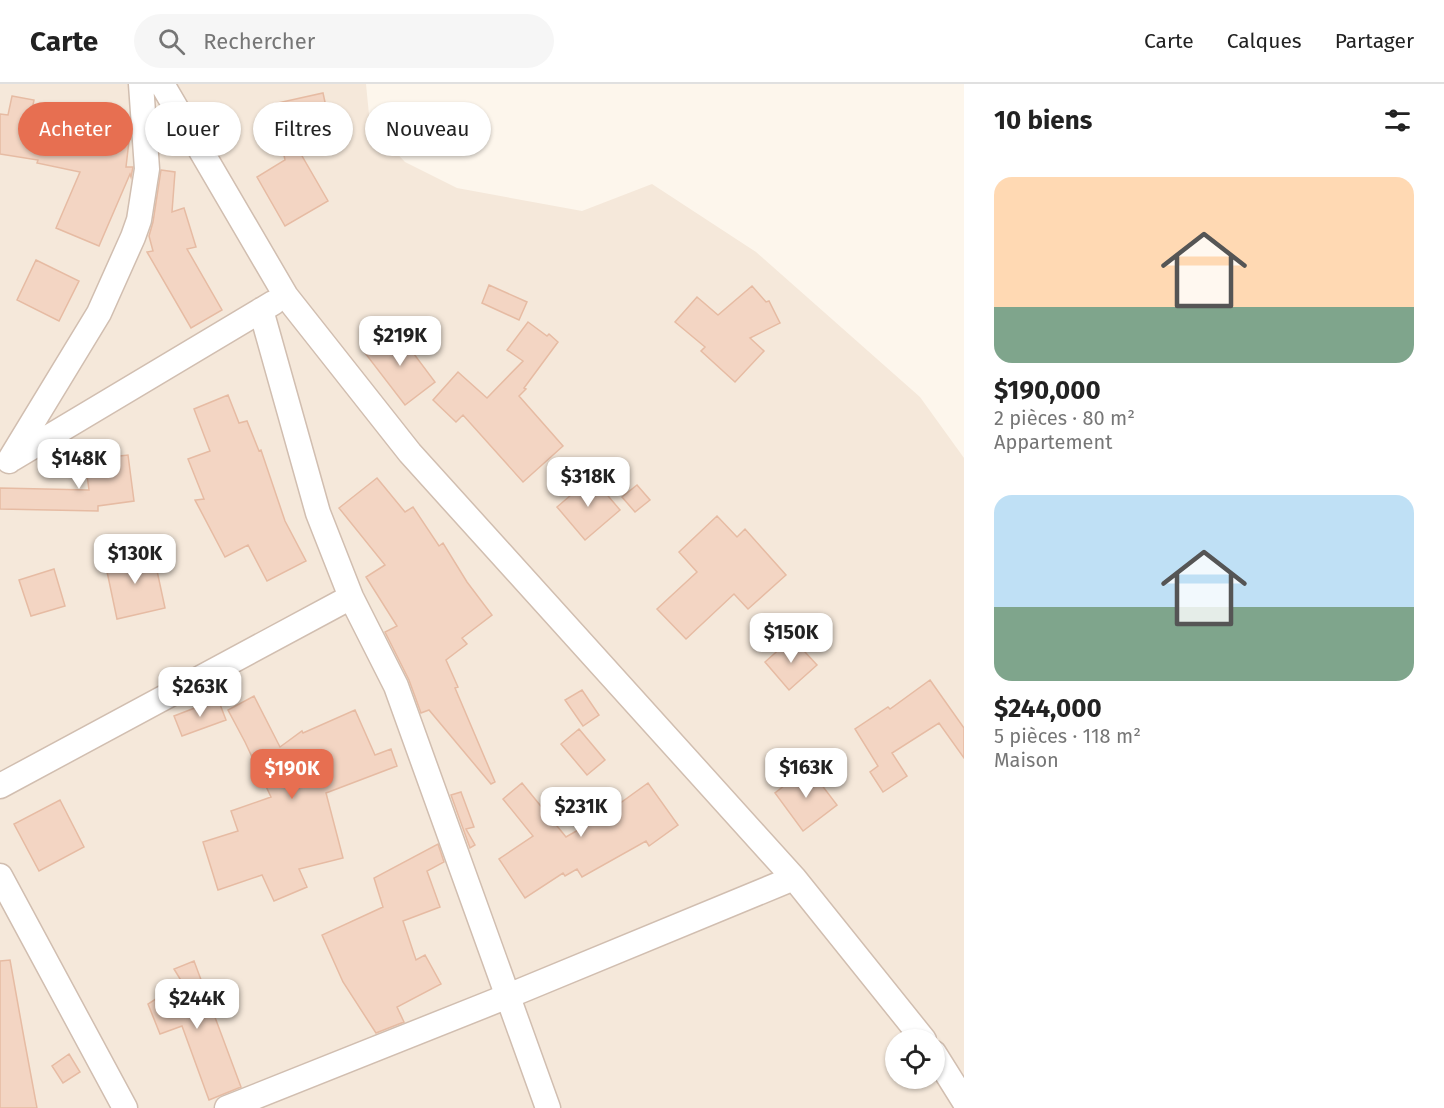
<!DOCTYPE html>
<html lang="fr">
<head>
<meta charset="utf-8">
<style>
	:root { --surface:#fff; --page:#f6f6f6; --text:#222; --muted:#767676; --line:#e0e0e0; --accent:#e76f51 }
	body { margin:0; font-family:"Fira Sans",sans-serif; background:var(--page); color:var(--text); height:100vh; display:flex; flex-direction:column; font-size:22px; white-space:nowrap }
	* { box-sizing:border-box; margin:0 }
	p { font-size:20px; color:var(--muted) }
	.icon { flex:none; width:33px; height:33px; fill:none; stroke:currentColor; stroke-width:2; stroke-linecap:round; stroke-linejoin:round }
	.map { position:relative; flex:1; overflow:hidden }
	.side { display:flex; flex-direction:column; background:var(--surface); width:480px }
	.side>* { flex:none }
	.top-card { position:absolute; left:18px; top:18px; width:570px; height:54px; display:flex; gap:12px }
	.buttons { position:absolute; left:885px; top:945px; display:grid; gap:12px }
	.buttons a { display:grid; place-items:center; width:60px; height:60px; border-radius:50%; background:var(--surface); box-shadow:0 2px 4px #0004; font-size:30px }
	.price { position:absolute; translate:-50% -51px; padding:0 14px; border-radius:12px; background:#fff; color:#222; font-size:20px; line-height:39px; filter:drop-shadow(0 2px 3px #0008) }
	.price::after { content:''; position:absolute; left:50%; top:36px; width:18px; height:14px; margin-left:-9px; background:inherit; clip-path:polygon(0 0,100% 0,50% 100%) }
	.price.active { background:var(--accent); color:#fff }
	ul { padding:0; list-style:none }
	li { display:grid; align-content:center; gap:12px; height:318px; padding:0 30px }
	li span { display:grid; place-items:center; height:186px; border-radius:18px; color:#555 }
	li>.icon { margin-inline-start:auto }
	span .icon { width:108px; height:108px; fill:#fffc; stroke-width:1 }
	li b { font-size:26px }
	h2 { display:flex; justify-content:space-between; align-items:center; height:72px; padding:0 30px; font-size:26px }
	.tag { padding:0 21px; border-radius:27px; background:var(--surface); box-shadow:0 2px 4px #0004; font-size:21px; line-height:54px }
	.tag.active { background:var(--accent); color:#fff }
	header { display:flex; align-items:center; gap:36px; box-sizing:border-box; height:84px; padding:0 30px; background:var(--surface); border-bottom:2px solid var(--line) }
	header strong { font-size:28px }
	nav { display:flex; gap:33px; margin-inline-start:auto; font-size:21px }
	.search { width:420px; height:54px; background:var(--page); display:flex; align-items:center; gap:15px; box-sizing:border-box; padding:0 21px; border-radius:33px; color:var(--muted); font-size:22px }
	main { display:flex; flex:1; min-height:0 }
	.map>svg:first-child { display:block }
	.residential { fill:#f5e8da; fill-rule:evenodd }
	.building { fill:#f3d5c3; stroke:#e6bba3; stroke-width:1.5 }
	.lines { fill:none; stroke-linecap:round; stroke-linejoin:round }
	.minor-casing { stroke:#d1beb0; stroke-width:27 }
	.minor { stroke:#fff; stroke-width:24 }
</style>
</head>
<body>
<header>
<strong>Carte</strong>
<div class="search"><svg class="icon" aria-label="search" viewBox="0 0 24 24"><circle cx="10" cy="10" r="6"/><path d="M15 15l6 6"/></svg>Rechercher</div>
<nav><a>Carte</a><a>Calques</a><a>Partager</a></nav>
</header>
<main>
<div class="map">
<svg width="964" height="1024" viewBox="0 0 964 1024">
	<rect width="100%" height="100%" fill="#fdf6ec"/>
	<path class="residential" d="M0,0h366l4,41 35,37 52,26 125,23 70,-27 104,68 164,145 44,61v650h-964zM896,956h38v38h-38z"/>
	<path class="building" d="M323,9l9,41 -38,8 34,59 -43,25 -28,-49 28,-17 -12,-56z
		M12,12l22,4 -6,30 55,11v-6l46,6 -3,26h7l-2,10 -1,-3 -31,72 -43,-18 24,-56 -43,-9 1,-3 -38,-6v-40l8,1z
		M161,86l14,2 -3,40 12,-4 12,39 -9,2 35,61 -31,18 -44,-76 6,-1 -4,-15 4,-14z
		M36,176l43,21 -20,40 -42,-21z
		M489,201l38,17 -8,18 -37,-17z
		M752,202l14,16 3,-1 11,22 -30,15 14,13 -29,31 -34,-31 4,-4 -30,-25 22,-25 21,18z
		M528,238l19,14 2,-2 9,8 -34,46 2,1 -7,7 44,50 -40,36 -60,-67 -7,7 -23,-22 25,-28 29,26 36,-37 -16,-11z
		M396,246l39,52 -30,23 -40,-52z
		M228,311l11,28 8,-2 12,30 2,-1 24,71 21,40 -39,20 -19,-36 -23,12 -30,-57 9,-1 -16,-40 22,-8 -16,-42z
		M128,371l6,46 -36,5v5l-98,-2v-21l89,2 -4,-30z
		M592,393l28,33 -35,30 -28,-33z
		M377,394l28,34 8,-5 26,39 4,-3 24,39 25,33 -30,23 5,6 -21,16 12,27 -3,1 40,94 -4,2 -62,-74 -8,3 -12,-33 -24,-48 12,-6 -31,-49 19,-12 -46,-57z
		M637,401l13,15 -15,12 -13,-15z
		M717,432l20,21 8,-8 41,46 -38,34 -14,-15 -48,45 -29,-30 40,-37 -18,-20z
		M153,468l12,56 -48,11 -12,-57z
		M54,485l11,37 -34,10 -12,-36z
		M792,554l25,27 -28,25 -24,-28z
		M930,596l34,48v30l-25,-35 -47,30 15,23 -24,16 -13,-20 8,-6 -23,-37 33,-22 2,2z
		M582,606l17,25 -16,11 -18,-26z
		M254,612l26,51 22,-16 1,2 52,-23 20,45 16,-6 6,17 -71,27 17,65 -44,11 8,18 -33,14 -12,-26 -44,15 -15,-48 35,-11 -7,-20 40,-14 -26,-55 -17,-32z
		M218,615l8,21 -44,16 -8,-20z
		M579,645l26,31 -18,15 -26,-31z
		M808,683l29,38 -34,26 -28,-38z
		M522,699l44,54 54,-31 -1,-2 29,-21 30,42 -29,21 -3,-5 -64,36 -5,-8 -12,7 -2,-3 -38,25 -26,-39 34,-23 -30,-37z
		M461,708l13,35 -8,2 9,16 -5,3 -19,-53z
		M60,716l24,47 -45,24 -25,-47z
		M438,760l6,18 -17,9 13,36 -37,14 13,39 9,-5 16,29 -44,23 7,15 -28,11 -33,-51 -21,-47 61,-28 -9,-29z
		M10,876l14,78 13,70h-37v-147z
		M194,877l47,126 -32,13 -27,-74 -22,8 -12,-30 34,-22 -8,-13z
		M69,970l11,18 -17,11 -11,-17z"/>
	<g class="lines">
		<g class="minor-casing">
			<path id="minor" d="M162,0l124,212 124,157 384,425 130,162
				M261,226l57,203 33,84 45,89 152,422
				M12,375l261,-156
				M9,377l90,-148 34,-76 6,-17 8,-51 -6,-85
				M0,702l351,-189
				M0,792l125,232
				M934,969l30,48
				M227,1024l281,-112 286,-118"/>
		</g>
		<use href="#minor" class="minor"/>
	</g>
</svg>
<div class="buttons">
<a><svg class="icon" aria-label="locate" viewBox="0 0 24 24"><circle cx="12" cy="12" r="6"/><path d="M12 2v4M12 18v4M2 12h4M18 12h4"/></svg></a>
</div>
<b class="price" style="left:400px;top:283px">$219K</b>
<b class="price" style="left:79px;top:406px">$148K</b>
<b class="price" style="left:588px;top:424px">$318K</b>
<b class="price" style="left:135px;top:501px">$130K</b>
<b class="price" style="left:791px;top:580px">$150K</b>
<b class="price" style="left:200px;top:634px">$263K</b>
<b class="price" style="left:806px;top:715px">$163K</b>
<b class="price active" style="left:292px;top:716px">$190K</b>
<b class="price" style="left:581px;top:754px">$231K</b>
<b class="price" style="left:197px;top:946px">$244K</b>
<div class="top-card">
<a class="tag active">Acheter</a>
<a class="tag">Louer</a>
<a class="tag">Filtres</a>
<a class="tag">Nouveau</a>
</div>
</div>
<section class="side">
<h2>10 biens<svg class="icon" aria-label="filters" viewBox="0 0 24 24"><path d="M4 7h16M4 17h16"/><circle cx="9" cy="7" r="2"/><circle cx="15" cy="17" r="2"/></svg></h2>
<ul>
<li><span style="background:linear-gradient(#ffd9b3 70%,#7fa58c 0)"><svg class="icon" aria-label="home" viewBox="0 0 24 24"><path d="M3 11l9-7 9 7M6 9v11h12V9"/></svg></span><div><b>$190,000</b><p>2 pièces · 80 m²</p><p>Appartement</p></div></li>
<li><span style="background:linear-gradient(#bfe0f5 60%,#7fa58c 0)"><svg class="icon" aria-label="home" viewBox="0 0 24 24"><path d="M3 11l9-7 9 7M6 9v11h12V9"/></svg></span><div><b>$244,000</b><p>5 pièces · 118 m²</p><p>Maison</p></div></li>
</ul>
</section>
</main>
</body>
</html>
